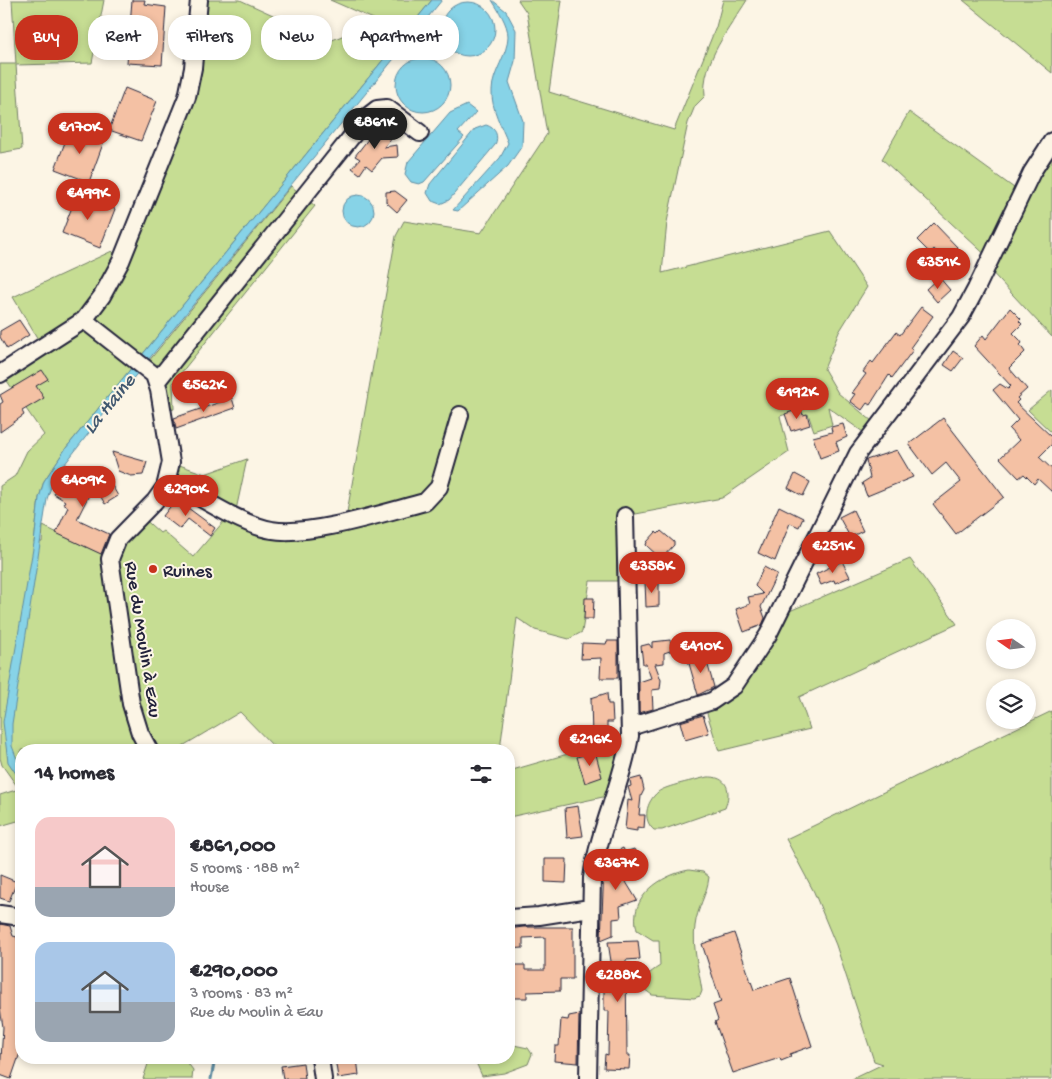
<!DOCTYPE html>
<html lang="en">
<head>
<meta charset="utf-8">
<style>
	:root { --surface:#fff; --page:#f7f7f7; --text:#2b2b33; --muted:#7c7c81; --accent:#c8321e }
	body { margin:0; font-family:"Gochi Hand",sans-serif; background:var(--page); color:var(--text); height:100vh; display:flex; flex-direction:column; font-size:19px; white-space:nowrap }
	* { box-sizing:border-box; margin:0 }
	p { font-size:16px; color:var(--muted) }
	.icon { flex:none; width:28px; height:28px; fill:none; stroke:currentColor; stroke-width:2; stroke-linecap:round; stroke-linejoin:round }
	.map { position:relative; flex:1; overflow:hidden }
	.side { position:absolute; left:15px; top:744px; width:500px; height:320px; display:flex; flex-direction:column; background:var(--surface); border-radius:20px; box-shadow:0 2px 8px #0003 }
	.side>* { flex:none }
	.hud { position:absolute; left:15px; top:15px; width:500px; height:45px; display:flex; gap:10px }
	.needle { width:32px; rotate:284deg }
	.tools { position:absolute; left:986px; top:619px; display:grid; gap:10px }
	.tools a { display:grid; place-items:center; width:50px; height:50px; border-radius:50%; background:var(--surface); box-shadow:0 2px 8px #0003; font-size:25px }
	.price { position:absolute; translate:-50% -42px; padding:0 11px; border-radius:18px; background:var(--accent); color:#fff; font-size:16px; line-height:32px; filter:drop-shadow(0 1px 2px #0008) }
	.price::after { content:''; position:absolute; left:50%; top:30px; width:15px; height:11px; margin-left:-8px; background:inherit; clip-path:polygon(0 0,100% 0,50% 100%) }
	.price.selected { background:#222; color:#fff }
	ul { padding:0; list-style:none }
	li { display:flex; align-items:center; gap:15px; height:125px; padding:0 20px }
	li span { display:grid; place-items:center; flex:none; width:140px; height:100px; border-radius:15px; color:#555 }
	li>.icon { margin-inline-start:auto }
	span .icon { width:60px; height:60px; fill:#fffc; stroke-width:1 }
	li b { font-size:21px }
	h2 { display:flex; justify-content:space-between; align-items:center; height:60px; padding:0 20px; font-size:21px }
	.pill { padding:0 18px; border-radius:20px; background:var(--surface); box-shadow:0 2px 8px #0003; font-size:18px; line-height:45px }
	.pill.selected { background:var(--accent); color:#fff }
	.map>svg:first-child { display:block }
	.green { fill:#c6dd93; stroke:#748067 }
	.water { fill:#87d3e7; stroke:#5f8ca2 }
	.lines { fill:none; stroke-linecap:round; stroke-linejoin:round }
	.stream { stroke:#5f8ca2; stroke-width:3 }
	.building { fill:#f4c1a4; stroke:#22223b }
	.minor-casing { stroke:#22223b; stroke-width:20 }
	.minor { stroke:#fcf5e5; stroke-width:16 }
	.poi-dot { fill:#c8321e; stroke:#fcf5e5; stroke-width:2 }
	.labels { text-anchor:middle; stroke-width:4; stroke-linejoin:round; paint-order:stroke }
	.poi-label { font-size:19px; fill:#22223b; stroke:#fcf5e5; text-anchor:start }
	.street-label { font-size:19px; fill:#22223b; stroke:#fcf5e5 }
	.water-label { font-size:20px; font-style:italic; fill:#40576f; stroke:#fcf5e5 }
</style>
</head>
<body>
<div class="map">
<svg width="1052" height="1079" viewBox="0 0 1052 1079">
	<rect width="100%" height="100%" fill="#fcf5e5"/>
	<filter id="ink" filterUnits="userSpaceOnUse"><feTurbulence type="fractalNoise" baseFrequency=".02" numOctaves="2"/><feDisplacementMap in="SourceGraphic" scale="10" xChannelSelector="R" yChannelSelector="G"/><feConvolveMatrix kernelMatrix="1 2 1 2 8 2 1 2 1" color-interpolation-filters="sRGB"/></filter>
	<g filter="url(#ink)">
		<path class="green" d="M12,0h92l-12,63 -76,2 6,84 -22,4v-89h16z
			M199,0h41l90,41 48,-20 -48,-21h102l-366,448 -22,33 -5,17 -5,45 8,-1 1,-16 67,32 31,-42 19,17 3,-2 30,26 37,-43 -61,-34 2,-18 34,12 42,-15 -11,51 43,16 67,-8 50,-282 8,-15 77,12 66,-99 -20,-121 -9,-13h44l-13,92 125,38 42,-103 7,-27h24c-17,28 -46,62 -42,96l-10,10 -7,17 -21,99 -5,51 168,-42 37,56 -28,45 -15,37 14,24 40,33 -8,11 -42,-30 4,18 -18,6 -6,-17 -9,3 -2,-6 -17,5 9,36 -67,46 -97,18 2,65h-37l-8,51 -13,7 -34,-9 -18,-12 -17,132h-223l-37,-38 -64,38h-155v70l-21,6v-31l19,-6 -17,-24 -2,-7v-272l15,-10 12,-25 17,-16 -39,-57 34,-37 -26,-44 99,-46 9,10 66,-164z
			M963,0h89v73z
			M909,112l112,81 31,-52v196l-65,-70 4,-7 -109,-101z
			M291,186l24,20 -142,177 1,26 -11,3 -19,-45z
			M1052,390v43l-24,-23z
			M910,559l47,65 -158,73 11,32 -91,22 -15,-47 8,-3 66,-85z
			M1052,711v368h-200l31,-15 -9,-3 -38,-116 -22,-53 -28,-53z
			M630,736l-13,58 -108,23v-46z
			M707,777c20,-1 25,13 18,31l-63,22h-8c-12,-10 -8,-28 4,-38 7,-6 38,-12 49,-15z
			M689,870l14,2 6,5c-2,18 -12,31 -14,49 -3,21 4,44 7,65l-2,5 -6,2 -42,-3 -8,-6c0,-13 5,-16 16,-23l-1,-26h-6l-16,-10c-9,-33 24,-55 52,-60z
			M509,1044l19,4 4,6 -4,10 -24,9 -22,3 -8,-18h35z
			M150,1058h34l9,12 -1,9h-49z"/>
		<path class="water" d="M432,0h10l-347,425 -34,44 -10,18 -4,12 -35,225v22l9,24v11l-13,-19 -5,-40 31,-179 5,-45 5,-17 22,-33z
			M492,0l14,11 10,19 -1,31 -6,21 14,39 -1,25 -14,20 -50,45 -5,-1 47,-52 8,-15c-6,-16 -17,-34 -16,-52 0,-19 16,-36 16,-55 0,-12 -10,-26 -16,-36z
			M441 29a27 27 0 1 1 54 0a27 27 0 1 1-54 0Z
			M396 85a27 27 0 1 1 54 0a27 27 0 1 1-54 0Z
			M467,105l9,7 -18,20 6,5 -40,45 -5,2 -8,-2 -6,-8 3,-12 42,-49z
			M486,125c10,3 13,11 9,20l-46,55 -9,4 -8,-3 -5,-8 3,-9 45,-55z
			M342 211a16 16 0 1 1 32 0a16 16 0 1 1-32 0Z"/>
		<g class="lines">
			<path class="stream" d="M211,1079l4,-21"/>
		</g>
		<path class="building" d="M132,0h13l-1,4 22,3 -4,58 -35,-2z
			M125,88l32,13 -16,40 -32,-11z
			M379,125l14,11 -9,11 13,-2 1,12 -16,1 -10,12 -6,-5 -6,9 -8,-6 8,-9 -5,-3z
			M70,129l34,12 -15,41 -34,-13z
			M395,191l12,9 -10,12 -11,-10v-10z
			M77,194l38,15 -15,39 -38,-15z
			M934,223l24,25 -13,12 -11,-11 -4,4 -13,-13z
			M939,277l11,13 -13,12 -11,-13z
			M921,307l12,9 -23,32 3,2 -21,28 -3,-3 -19,30 -3,-2 -5,7 -12,-9 5,-7 -3,-1 14,-19 -3,-2 8,-11 2,2 23,-31 4,3z
			M1010,308l11,11 -2,2 3,3 -9,9 7,7 2,3 -2,2 5,7 -16,16 18,21 -10,9 2,2 -3,3 36,34v7l-13,13 13,12v23l-14,-13 -4,5 -10,-10 -5,4 -19,-20 19,-18 -10,-11 9,-9 -25,-30 7,-6 8,5 3,-3 -37,-40 9,-11 3,4z
			M19,320l10,15 -22,14 -7,-12v-6z
			M953,351l10,7 -10,13 -9,-6z
			M42,370l6,9 -12,7 8,12 -22,13 2,4 -24,17v-28l3,-2 -3,-7z
			M232,398l3,10 -59,21 -2,-11z
			M796,410h5l2,5 4,-1 3,11 -19,6 -6,-17z
			M943,418l61,79 -48,37 -23,-30 28,-22 -15,-19 -14,12 -23,-31z
			M843,424l4,13 -11,5 3,9 -19,7 -7,-21 19,-5 -1,-5z
			M897,450l16,27 -46,19 -5,-13 8,-5 -4,-18z
			M112,452l35,10 -4,13 -12,1 -13,-5z
			M71,466l10,8 1,-2 8,5 2,4 13,-8 13,23 -13,8 -11,-19 -17,34 32,15 -8,20 -45,-21 12,-26 -5,-3 2,-3 -11,-7z
			M795,474l15,8 -7,14 -15,-8z
			M176,499l39,29 -5,8 -22,-17 -8,10 -17,-13z
			M779,506l24,12 -4,9 -9,-4 -15,38 -17,-8z
			M853,510l10,21 -13,6 -11,-20z
			M661,531l13,11v3l-13,14 -15,-14 1,-3 9,-10 2,2z
			M842,561l8,16 -15,6 -1,-3 -13,5 -5,-11z
			M764,567l13,7 -16,33 4,11 -3,7 -18,7 -8,-23 14,-5 -2,-7 15,-3 -8,-8z
			M645,581h14v25l-13,1z
			M585,598h9l-1,21h-9z
			M670,640l3,10 -9,3v10l-9,1 6,16 -1,9 -8,1 1,19 -14,4v-31l12,-4 -5,-14h-3l-2,-18 8,-2 3,4v-6z
			M607,641h11v37h-18l1,-20 -20,1 1,-16 24,1z
			M705,655l9,32 -16,8 -10,-35z
			M607,693l1,11h4l1,18h-6v11l-15,5 -1,-40z
			M703,715l6,18 -24,7 -5,-18z
			M595,751l7,26 -17,6 -8,-26z
			M641,777l3,13 -3,6 -2,19h6l-1,13 -7,-1v4l-12,-2 3,-29 4,1 -4,-14 3,-1 -1,-6z
			M578,806l5,30 -16,2 -2,-30z
			M623,848l2,4 9,-3 5,10 -14,8 1,15 11,18 -17,6 1,12 -8,1v16l-12,5 3,-73h10l-2,-5 6,-2 -1,-9z
			M545,859h22l-1,24 -21,-1z
			M0,875l17,7 -8,19 -9,-3z
			M0,924l10,2 3,10 4,1 1,8 3,-1v106l-10,29 -11,-4 3,-48 -3,-19z
			M523,927h50v52h-13v12l-33,1v6h-18v-33h16v5h20v-33l-22,1v10l-14,1v-20z
			M734,933l20,57 36,-12 22,68 -22,8 1,3 -10,4 -1,-3 -47,15 -18,-51 3,-2 -5,-15 8,-3 -19,-58z
			M638,941l2,18 -14,1 1,95h3l-1,14 -25,-1 1,-14 3,1 1,-44h-5v-37h9l-5,-32z
			M579,1014l-1,49 -24,-2 1,-15h4l2,-27 7,1 1,-4z
			M335,1058h22l2,17 -21,3z
			M303,1063l2,16h-22l-2,-13z"/>
		<g class="lines">
			<g class="minor-casing">
				<path id="minor" d="M84,320l70,55 5,15 12,72 -6,25 -10,14 -37,38 -8,20 21,145 9,29 9,17
					M0,374l84,-54 18,-24 19,-35 66,-164 6,-29 6,-68
					M157,381l211,-265 9,-7 10,-1 33,25
					M169,480c28,15 72,45 103,50 37,7 114,-18 153,-28l14,-15 21,-72
					M630,727l82,-26 22,-15 34,-51 90,-182 103,-136 15,-28 56,-117 20,-31
					M0,914l21,3
					M509,918l30,-2 51,-8
					M320,1058l3,21
					M588,1079l4,-201c7,-49 30,-93 38,-142l-5,-220"/>
			</g>
			<use href="#minor" class="minor"/>
		</g>
	</g>
	<circle class="poi-dot" cx="153" cy="569" r="5"/>
	<g class="labels">
		<g class="poi-label">
			<text x="163" y="576">Ruines</text>
		</g>
		<g class="street-label">
			<text transform="translate(145 639) rotate(81)" y="7">Rue du Moulin à Eau</text>
		</g>
		<g class="water-label">
			<text transform="translate(108 403) rotate(-51)" y="7">La Haine</text>
		</g>
	</g>
</svg>
<div class="tools">
<a><svg class="needle" viewBox="-14 -14 28 28"><path d="M0-13l5 13h-10z" fill="#e53935"/><path d="M0 13l5-13h-10z" fill="#7c7c81"/></svg></a>
<a><svg class="icon" aria-label="layers" viewBox="0 0 24 24"><path d="M12 4l9 5-9 5-9-5zM3 14l9 5 9-5"/></svg></a>
</div>
<b class="price selected" style="left:375px;top:150px">€861K</b>
<b class="price" style="left:80px;top:155px">€170K</b>
<b class="price" style="left:88px;top:221px">€499K</b>
<b class="price" style="left:938px;top:290px">€351K</b>
<b class="price" style="left:204px;top:413px">€562K</b>
<b class="price" style="left:797px;top:420px">€192K</b>
<b class="price" style="left:83px;top:508px">€409K</b>
<b class="price" style="left:186px;top:517px">€290K</b>
<b class="price" style="left:833px;top:574px">€251K</b>
<b class="price" style="left:652px;top:594px">€358K</b>
<b class="price" style="left:701px;top:674px">€410K</b>
<b class="price" style="left:590px;top:767px">€216K</b>
<b class="price" style="left:616px;top:891px">€367K</b>
<b class="price" style="left:618px;top:1003px">€288K</b>
<div class="hud">
<a class="pill selected">Buy</a>
<a class="pill">Rent</a>
<a class="pill">Filters</a>
<a class="pill">New</a>
<a class="pill">Apartment</a>
</div>
<section class="side">
<h2>14 homes<svg class="icon" aria-label="filters" viewBox="0 0 24 24"><path d="M4 7h16M4 17h16"/><circle cx="9" cy="7" r="2"/><circle cx="15" cy="17" r="2"/></svg></h2>
<ul>
<li><span style="background:linear-gradient(#f6c9c9 70%,#9aa5b1 0)"><svg class="icon" aria-label="home" viewBox="0 0 24 24"><path d="M3 11l9-7 9 7M6 9v11h12V9"/></svg></span><div><b>€861,000</b><p>5 rooms · 188 m²</p><p>House</p></div></li>
<li><span style="background:linear-gradient(#a9c7e8 60%,#9aa5b1 0)"><svg class="icon" aria-label="home" viewBox="0 0 24 24"><path d="M3 11l9-7 9 7M6 9v11h12V9"/></svg></span><div><b>€290,000</b><p>3 rooms · 83 m²</p><p>Rue du Moulin à Eau</p></div></li>
</ul>
</section>
</div>
</body>
</html>
